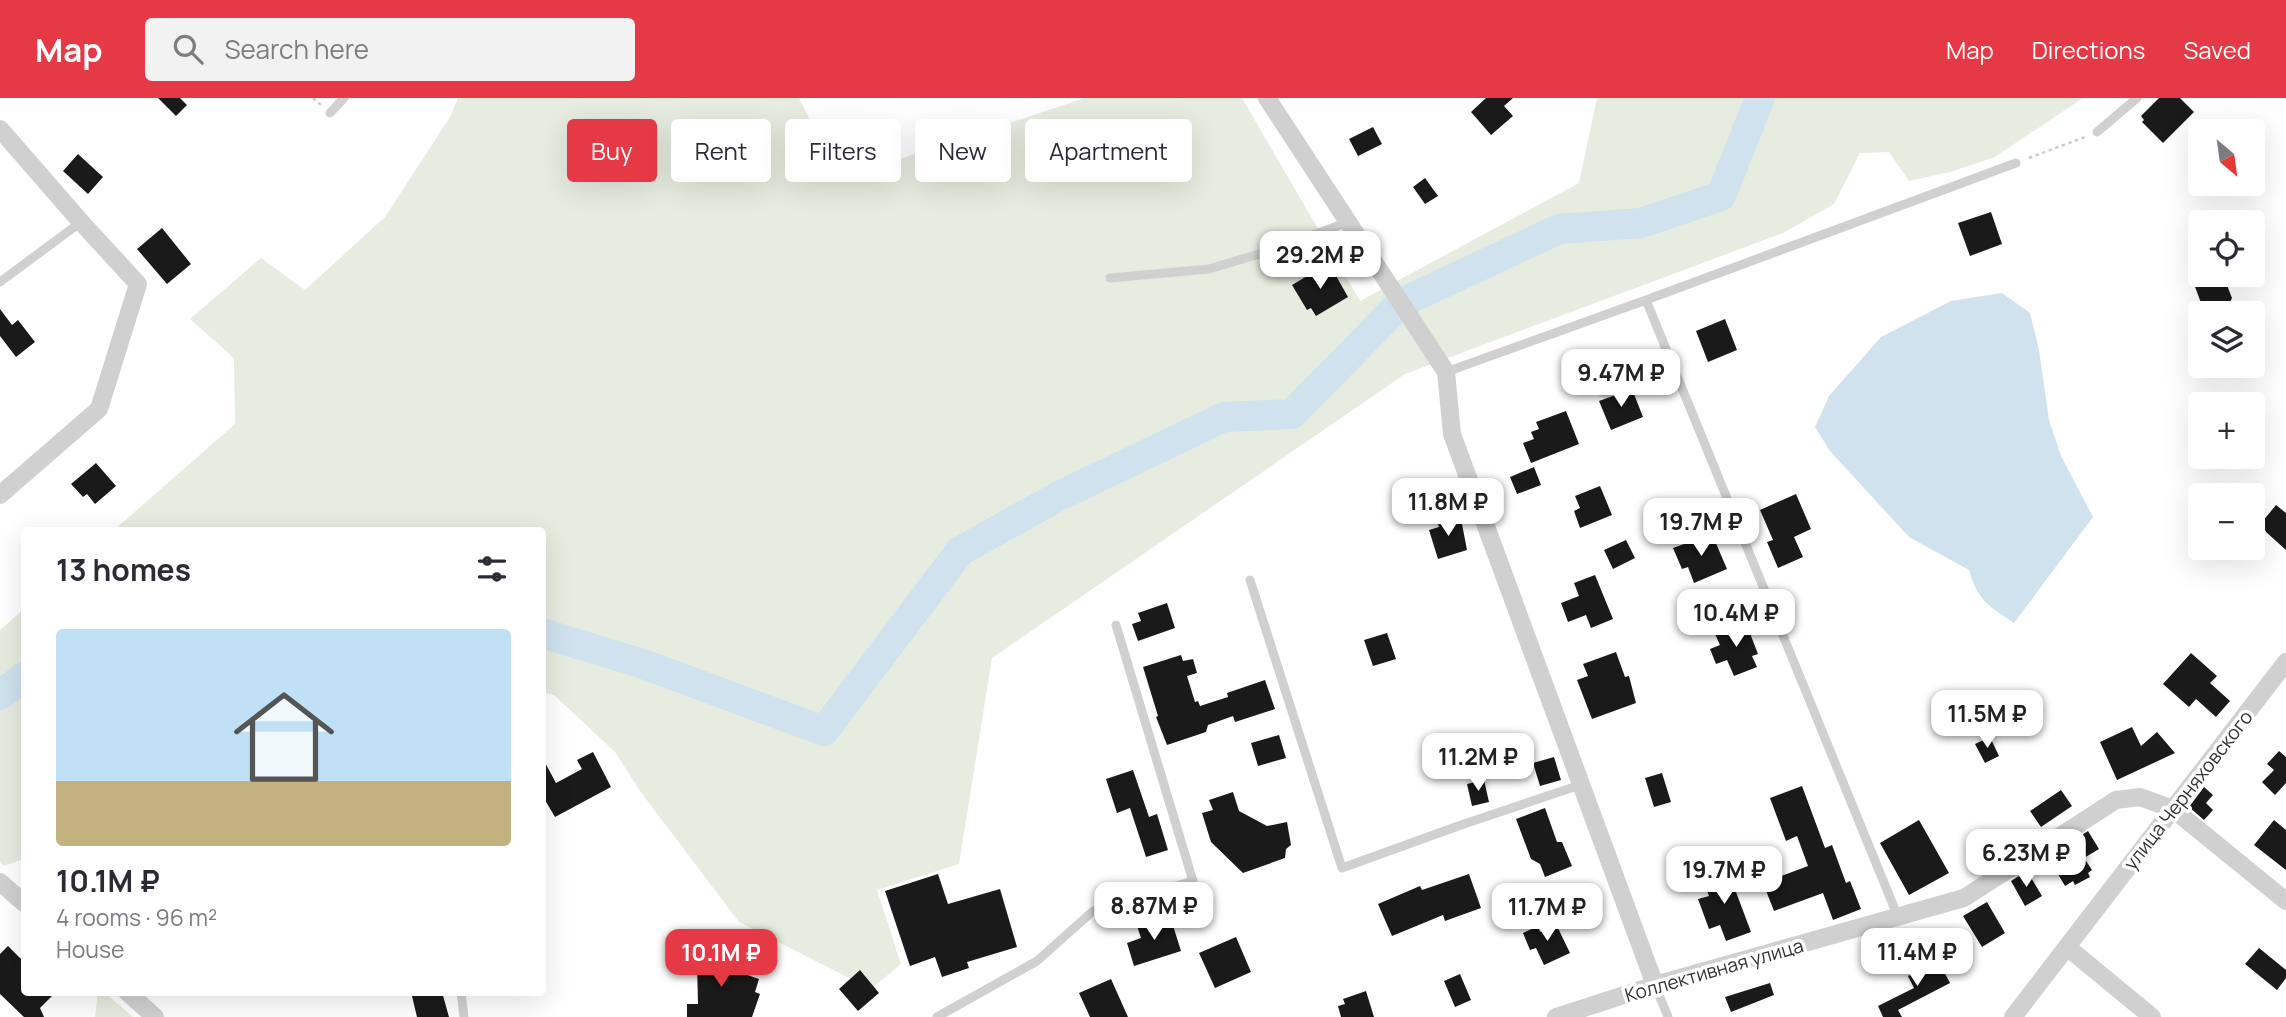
<!DOCTYPE html>
<html lang="en">
<head>
<meta charset="utf-8">
<style>
	:root { --surface:#fff; --page:#f2f2f3; --text:#2b2b33; --muted:#7c7c81; --accent:#e63946 }
	body { margin:0; font-family:Manrope,sans-serif; background:var(--page); color:var(--text); height:100vh; display:flex; flex-direction:column; font-size:26px; white-space:nowrap }
	* { box-sizing:border-box; margin:0 }
	p { font-size:23px; color:var(--muted) }
	.icon { flex:none; width:38px; height:38px; fill:none; stroke:currentColor; stroke-width:2; stroke-linecap:round; stroke-linejoin:round }
	.map { position:relative; flex:1; overflow:hidden }
	.sheet { position:absolute; left:21px; top:429px; width:525px; height:469px; display:flex; flex-direction:column; background:var(--surface); border-radius:7px; box-shadow:0 7px 28px #0002 }
	.sheet>* { flex:none }
	.top-card { position:absolute; left:567px; top:21px; width:665px; height:63px; display:flex; gap:14px }
	.needle { width:46px; rotate:151deg }
	.controls { position:absolute; left:2188px; top:21px; display:grid; gap:14px }
	.controls a { display:grid; place-items:center; width:77px; height:77px; border-radius:7px; background:var(--surface); box-shadow:0 7px 28px #0002; font-size:35px }
	.price { position:absolute; translate:-50% -60px; padding:0 16px; border-radius:14px; background:#fff; color:#222; font-size:23px; line-height:46px; filter:drop-shadow(0 2px 4px #0008) }
	.price::after { content:''; position:absolute; left:50%; top:42px; width:21px; height:16px; margin-left:-10px; background:inherit; clip-path:polygon(0 0,100% 0,50% 100%) }
	.price.on { background:var(--accent); color:#fff }
	ul { padding:0; list-style:none }
	li { display:grid; align-content:center; gap:14px; height:371px; padding:0 35px }
	li span { display:grid; place-items:center; height:217px; border-radius:7px; color:#555 }
	li>.icon { margin-inline-start:auto }
	span .icon { width:126px; height:126px; fill:#fffc; stroke-width:1 }
	li b { font-size:30px }
	h2 { display:flex; justify-content:space-between; align-items:center; height:84px; padding:0 35px; font-size:30px }
	.tag { padding:0 24px; border-radius:7px; background:var(--surface); box-shadow:0 7px 28px #0002; font-size:24px; line-height:63px }
	.tag.on { background:var(--accent); color:#fff }
	header { display:flex; align-items:center; gap:42px; box-sizing:border-box; height:98px; padding:0 35px; background:var(--accent); color:#fff }
	header strong { font-size:33px }
	nav { display:flex; gap:38px; margin-inline-start:auto; font-size:24px }
	.search { width:490px; height:63px; background:var(--page); display:flex; align-items:center; gap:18px; box-sizing:border-box; padding:0 24px; border-radius:7px; color:var(--muted); font-size:26px }
	.map>svg:first-child { display:block }
	.green { fill:#e6ecdf }
	.water { fill:#cfe2ee }
	.lines { fill:none; stroke-linecap:round; stroke-linejoin:round }
	.river { stroke:#cfe2ee; stroke-width:30 }
	.building { fill:#1a1a1a }
	.path { stroke:#cdcdcd; stroke-width:2.5; stroke-dasharray:3.5 3.5; stroke-linecap:butt }
	.lane { stroke:#d0d0d0; stroke-width:9 }
	.street { stroke:#d0d0d0; stroke-width:18 }
	.labels { text-anchor:middle; stroke-width:7; stroke-linejoin:round; paint-order:stroke }
	.street-label { font-size:19px; fill:#333; stroke:#fff }
</style>
</head>
<body>
<header>
<strong>Map</strong>
<div class="search"><svg class="icon" aria-label="search" viewBox="0 0 24 24"><circle cx="10" cy="10" r="6"/><path d="M15 15l6 6"/></svg>Search here</div>
<nav><a>Map</a><a>Directions</a><a>Saved</a></nav>
</header>
<div class="map">
<svg width="2286" height="919" viewBox="0 0 2286 919">
	<rect width="100%" height="100%" fill="#fff"/>
	<path class="green" d="M458,0h341l40,81 246,-81h157l118,203 219,-118 18,-85h486l-88,59 -45,15 -41,9 -20,-29 -29,1 -26,51 -51,29 -378,141 -413,284 -33,206 -82,26 24,74 -30,25 -132,-67 -99,-131 -25,-39 -61,-57 -11,-3 -1,-162h-428l121,-106 -1,-66 -44,-39 71,-61 44,32 80,-73 65,-100z
		M24,511v250l-21,7 -3,-4v-232z
		M98,894h6l29,25h-38z"/>
	<path class="water" d="M2002,195l28,20 9,37 10,70 12,36 32,61 -79,106c-25,-17 -37,-23 -45,-53l-60,-33 -79,-86 -15,-24 14,-31 52,-59 70,-36z
		M1621,259l14,2 5,8 -10,8 -3,14 -22,9 -18,-7 -4,-10 7,-11z"/>
	<g class="lines">
		<path class="river" d="M542,535l101,31 181,67 136,-180 99,-55 165,-79 68,-3 109,-111 158,-74 82,-6 80,-27 39,-98
			M0,597l24,-18"/>
	</g>
	<path class="building" d="M158,0h22l7,7 -11,11z
		M1486,0h27l-9,8 9,10 -22,19 -20,-23z
		M2159,0h21l14,14 -31,31 -21,-21 2,-2 -3,-4z
		M1373,29l9,17 -24,12 -9,-17z
		M78,56l25,23 -15,17 -25,-23z
		M1425,80l13,18 -13,8 -12,-17z
		M1991,114l11,32 -32,12 -12,-33z
		M162,130l29,36 -24,20 -30,-35z
		M1324,168l7,11 4,-3 13,23 -32,19 -5,-8 -4,2 -15,-25z
		M2218,177h5l9,23 -4,9 -13,5 -11,-1 -10,-27z
		M0,211l12,16 6,-5 17,22 -19,15 -16,-21z
		M1725,221l12,31 -29,12 -12,-31z
		M1632,291l11,28 -32,13 -12,-29z
		M1566,313l13,33 -48,19 -8,-20 11,-4 -3,-7 8,-3 -3,-7z
		M96,365l20,23 -21,18 -8,-10 -4,3 -12,-13z
		M1534,369l7,18 -24,9 -7,-17z
		M1600,388l12,29 -32,13 -6,-17 6,-3 -5,-12z
		M1796,396l15,35 -17,8 9,20 -25,11 -11,-26 6,-2 -13,-30z
		M2276,407l10,8v37l-20,-18 -4,-10z
		M1452,418l10,8 5,26 -29,9 -9,-29 10,-3 -2,-6z
		M1712,436l15,35 -33,14 -6,-16 -6,2 -9,-21z
		M1626,442l9,18 -22,11 -9,-19z
		M1595,477l18,44 -22,9 -5,-13 -18,7 -7,-19 18,-7 -5,-13z
		M1167,505l8,25 -37,13 -6,-17 9,-3 -3,-8z
		M1746,525l12,31 -6,2 5,11 -23,9 -7,-16 -11,4 -6,-15 10,-4 -5,-11z
		M1387,535l9,26 -23,7 -9,-26z
		M1616,554l9,25 4,-1 7,27 -44,16 -15,-39 11,-4 -5,-12z
		M2191,555l26,23 -7,7 20,18 -14,16 -20,-18 -7,8 -26,-23z
		M1181,557l2,6 10,-2 4,14 -10,3 8,26 3,-1 2,5 28,-9 -1,-4 38,-13 10,29 -40,13 -2,-6 -25,9 -2,7 -39,13 -11,-28 2,-1 -15,-49z
		M2132,629l9,19 16,-14 18,21 -58,27 -17,-38z
		M1279,637l7,23 -28,8 -7,-23z
		M1990,639l9,19 -14,7 -10,-19z
		M2279,653l7,6v26l-11,12 -13,-13 12,-12 -7,-6z
		M593,654l18,35 -56,30 -13,-22v-38l14,26 26,-14 -5,-9z
		M1554,659l7,23 -21,6 -7,-23z
		M1133,672l16,47 8,-3 11,36 -22,7 -16,-49 -13,5 -11,-34z
		M1662,675l9,29 -17,5 -9,-29z
		M1484,682l5,22 -17,4 -5,-22z
		M1802,688l23,62 7,-3 14,38 4,-2 11,28 -28,11 -10,-27 -49,18 -11,-28 45,-17 -11,-30 -11,5 -16,-43z
		M2204,689l9,8 -7,8 7,7 -9,10 -15,-13z
		M2061,692l11,16 -31,21 -11,-16z
		M1233,694l6,19 28,15 20,-4 4,23 -5,4 -1,9 -42,15 -32,-31 -9,-29 11,-3 -4,-10z
		M1545,710l12,34h5l10,24 -27,11 -5,-13 -9,-5 -15,-40z
		M1919,722l30,53 -40,22 -29,-52z
		M2274,722l12,10v40l-32,-25z
		M2088,733l11,18 -15,9 8,12 -4,3 2,4 -15,8 -2,-4 -8,5 -17,-29z
		M1727,770l24,64 -25,9 -6,-16 -11,4 -11,-30 11,-3 -7,-19z
		M2027,773l15,25 -17,10 -14,-25z
		M938,776l10,30 52,-15 17,58 -50,15 2,6 -27,9 -7,-20 -25,9 -25,-75z
		M1469,776l12,34 -36,13 -2,-6 -51,21 -14,-32 42,-18 2,4z
		M1987,804l18,31 -23,14 -19,-31z
		M1170,818l11,35 -47,15 -7,-23 14,-5 -4,-12z
		M1556,826l14,29 -26,12 -8,-17 -6,2 -7,-17 15,-7 2,6z
		M1236,839l15,35 -36,16 -16,-35z
		M702,842l13,14v10l44,15 -4,13 5,2 -8,23h-65v-13h11l-1,-40 -9,-10z
		M8,848l16,16v30h32l-16,16 4,9h-20l-24,-23v-40z
		M2259,850l27,22v8l-9,12 -32,-26z
		M1936,859l14,26 -52,27 4,7h-19l-5,-11 36,-18 -6,-12 17,-9 -2,-3z
		M860,872l19,23 -21,18 -19,-22z
		M1460,876l11,26 -16,7 -11,-26z
		M1111,881l17,38h-38l-11,-24z
		M1770,885l4,12 -43,17 -6,-15z
		M1366,893l8,26h-33l-3,-11 7,-2 -2,-5z
		M411,894h31l7,25h-32z"/>
	<g class="lines">
		<path class="path" d="M313,0l8,7
			M2029,60l56,-21"/>
		<path class="lane" d="M330,15l14,-15
			M2097,34l40,-34
			M1110,180l99,-9 67,-20 72,-27
			M0,184l81,-60
			M1446,274l200,-72
			M1250,482l92,288 119,-43 122,-41
			M1898,819l-252,-617 370,-137
			M1655,887l13,32
			M461,894l3,25
			M937,919l100,-56 56,-50 100,-30 -77,-256"/>
		<path class="street" d="M1267,0l179,274 6,62 203,551
			M0,31l81,93 57,62 -39,125 -99,86
			M0,784l24,21
			M2067,849l85,70
			M127,894l28,25
			M1556,919l99,-32 309,-87 152,-98 24,-3 33,12 113,92
			M2013,919l273,-355"/>
	</g>
	<g class="labels">
		<g class="street-label">
			<text transform="translate(2188 692) rotate(-52)" y="7">улица Черняховского</text>
			<text transform="translate(1714 872) rotate(-16)" y="7">Коллективная улица</text>
		</g>
	</g>
</svg>
<div class="controls">
<a><svg class="needle" viewBox="-14 -14 28 28"><path d="M0-13l5 13h-10z" fill="#e53935"/><path d="M0 13l5-13h-10z" fill="#7c7c81"/></svg></a>
<a><svg class="icon" aria-label="locate" viewBox="0 0 24 24"><circle cx="12" cy="12" r="6"/><path d="M12 2v4M12 18v4M2 12h4M18 12h4"/></svg></a>
<a><svg class="icon" aria-label="layers" viewBox="0 0 24 24"><path d="M12 4l9 5-9 5-9-5zM3 14l9 5 9-5"/></svg></a>
<a>+</a>
<a>−</a>
</div>
<b class="price" style="left:1320px;top:193px">29.2M ₽</b>
<b class="price" style="left:1621px;top:311px">9.47M ₽</b>
<b class="price" style="left:1448px;top:440px">11.8M ₽</b>
<b class="price" style="left:1701px;top:460px">19.7M ₽</b>
<b class="price" style="left:1736px;top:551px">10.4M ₽</b>
<b class="price" style="left:1987px;top:652px">11.5M ₽</b>
<b class="price" style="left:1478px;top:695px">11.2M ₽</b>
<b class="price" style="left:2026px;top:791px">6.23M ₽</b>
<b class="price" style="left:1724px;top:808px">19.7M ₽</b>
<b class="price" style="left:1154px;top:844px">8.87M ₽</b>
<b class="price" style="left:1547px;top:845px">11.7M ₽</b>
<b class="price" style="left:1917px;top:890px">11.4M ₽</b>
<b class="price on" style="left:721px;top:891px">10.1M ₽</b>
<div class="top-card">
<a class="tag on">Buy</a>
<a class="tag">Rent</a>
<a class="tag">Filters</a>
<a class="tag">New</a>
<a class="tag">Apartment</a>
</div>
<section class="sheet">
<h2>13 homes<svg class="icon" aria-label="filters" viewBox="0 0 24 24"><path d="M4 7h16M4 17h16"/><circle cx="9" cy="7" r="2"/><circle cx="15" cy="17" r="2"/></svg></h2>
<ul>
<li><span style="background:linear-gradient(#bfe0f5 70%,#c2b280 0)"><svg class="icon" aria-label="home" viewBox="0 0 24 24"><path d="M3 11l9-7 9 7M6 9v11h12V9"/></svg></span><div><b>10.1M ₽</b><p>4 rooms · 96 m²</p><p>House</p></div></li>
</ul>
</section>
</div>
</body>
</html>
